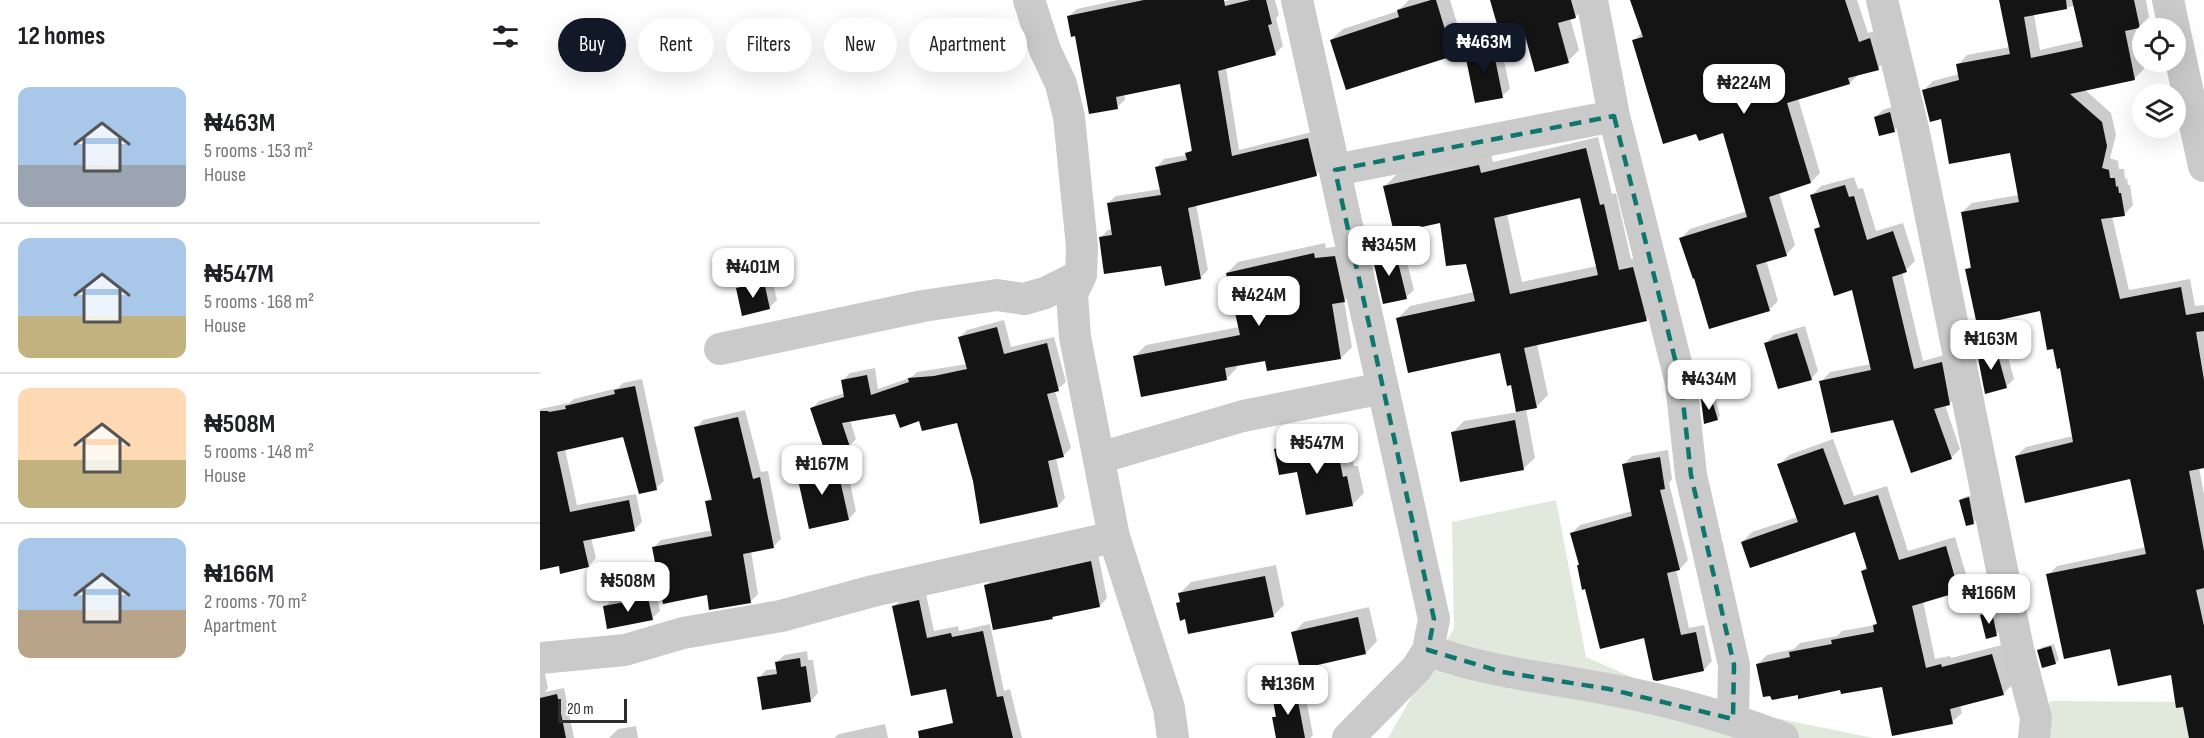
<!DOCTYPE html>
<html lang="en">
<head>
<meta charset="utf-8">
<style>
	:root { --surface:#fff; --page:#f2f2f2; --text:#202124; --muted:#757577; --line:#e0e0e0; --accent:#111827 }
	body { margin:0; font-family:"Sofia Sans Condensed",sans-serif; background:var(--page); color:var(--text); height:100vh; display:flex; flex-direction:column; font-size:22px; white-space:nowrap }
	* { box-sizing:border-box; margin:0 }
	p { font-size:20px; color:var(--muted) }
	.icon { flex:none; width:33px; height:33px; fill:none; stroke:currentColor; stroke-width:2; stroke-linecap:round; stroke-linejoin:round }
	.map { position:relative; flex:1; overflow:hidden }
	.details { display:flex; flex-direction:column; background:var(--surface); width:540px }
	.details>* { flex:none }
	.top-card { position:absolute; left:18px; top:18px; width:570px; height:54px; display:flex; gap:12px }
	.fabs { position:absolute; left:1592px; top:18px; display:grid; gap:12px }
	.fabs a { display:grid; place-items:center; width:54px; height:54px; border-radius:50%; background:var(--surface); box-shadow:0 6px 24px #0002; font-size:30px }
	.scale { position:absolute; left:18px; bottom:15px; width:69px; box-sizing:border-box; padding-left:6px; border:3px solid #2d2d2d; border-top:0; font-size:16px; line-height:21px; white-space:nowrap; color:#2d2d2d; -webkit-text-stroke:4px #fff; paint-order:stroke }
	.price { position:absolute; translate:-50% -51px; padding:0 14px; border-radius:12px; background:#fff; color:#222; font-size:20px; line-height:39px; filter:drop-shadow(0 2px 3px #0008) }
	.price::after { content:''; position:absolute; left:50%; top:36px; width:18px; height:14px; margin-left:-9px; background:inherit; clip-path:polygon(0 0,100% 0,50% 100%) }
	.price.on { background:var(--accent); color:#fff }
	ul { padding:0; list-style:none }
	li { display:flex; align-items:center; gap:18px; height:150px; padding:0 18px }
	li+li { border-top:2px solid var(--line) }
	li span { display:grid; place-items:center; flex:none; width:168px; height:120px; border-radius:12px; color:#555 }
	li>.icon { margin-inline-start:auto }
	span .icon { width:72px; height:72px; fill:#fffc; stroke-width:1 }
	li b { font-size:26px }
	h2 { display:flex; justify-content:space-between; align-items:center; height:72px; padding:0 18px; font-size:26px }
	.tag { padding:0 21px; border-radius:27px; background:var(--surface); box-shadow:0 6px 24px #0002; font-size:21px; line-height:54px }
	.tag.on { background:var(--accent); color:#fff }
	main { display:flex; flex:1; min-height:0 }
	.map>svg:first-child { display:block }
	.green { fill:#e0e9db }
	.shadow { fill:#0003; fill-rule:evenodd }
	.building { fill:#141414; fill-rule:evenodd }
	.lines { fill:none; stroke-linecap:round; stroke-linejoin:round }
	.minor { stroke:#cacaca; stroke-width:32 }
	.marked { fill:none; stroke:#0f766e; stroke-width:4.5; stroke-dasharray:12 8; stroke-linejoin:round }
</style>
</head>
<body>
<main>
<section class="details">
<h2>12 homes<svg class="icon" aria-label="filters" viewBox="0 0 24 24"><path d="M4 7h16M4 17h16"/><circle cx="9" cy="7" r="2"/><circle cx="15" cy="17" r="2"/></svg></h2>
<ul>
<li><span style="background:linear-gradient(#a9c7e8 65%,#9aa5b1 0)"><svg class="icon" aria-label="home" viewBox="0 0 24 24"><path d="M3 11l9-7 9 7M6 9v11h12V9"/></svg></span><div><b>₦463M</b><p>5 rooms · 153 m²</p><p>House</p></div></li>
<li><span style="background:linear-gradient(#a9c7e8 65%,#c2b280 0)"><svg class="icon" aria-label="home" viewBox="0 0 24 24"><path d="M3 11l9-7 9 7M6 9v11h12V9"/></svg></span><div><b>₦547M</b><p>5 rooms · 168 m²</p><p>House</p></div></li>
<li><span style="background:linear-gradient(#ffd9b3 60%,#c2b280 0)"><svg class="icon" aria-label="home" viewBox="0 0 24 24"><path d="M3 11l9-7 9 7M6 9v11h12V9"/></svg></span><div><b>₦508M</b><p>5 rooms · 148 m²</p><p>House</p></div></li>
<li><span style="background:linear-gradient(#a9c7e8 60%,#b9a48a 0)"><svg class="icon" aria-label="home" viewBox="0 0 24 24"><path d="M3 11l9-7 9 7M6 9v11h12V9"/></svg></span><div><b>₦166M</b><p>2 rooms · 70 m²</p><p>Apartment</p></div></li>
</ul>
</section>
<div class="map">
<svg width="1664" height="738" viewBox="0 0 1664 738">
	<rect width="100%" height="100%" fill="#fff"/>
	<path class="green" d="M1016,500l30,157 96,42 191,39h-485l36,-63 30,-46 -2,-107z
		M1511,701l153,1v36h-176z"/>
	<path class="shadow" d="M578,0h62l3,12 47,-12h45l4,15 -3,3 7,28 -8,8 -49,14 13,82 77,-19 8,36 -8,8 -120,29 12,66 -8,8 -38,-14 -61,-27 7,-7 4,-1 -4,-26 8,-7 45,-7 -4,-22 7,-8 23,-4 6,-8 -11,-65 -58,12 1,6 -8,7 -41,-72 -7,-19 8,-7z
		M869,0h41l13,43 -11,11 -121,-14 12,-11 55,-18z
		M952,0h93l1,5 -10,11 -6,2 9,32 -11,11 -43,-31z
		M1092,0h225l11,33 11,-3 8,29 -9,9 -19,6 -9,9 -52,15 22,75 -9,9 -32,10 16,53 -9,10 -20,5 12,41 -9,9 -74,-33 -14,-39 9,-9 57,-18 -22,-80 -91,-90 8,-9z
		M1461,0h145l3,17 -9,9 -5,1 9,42 -10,10 -50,10 27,24 5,22 -6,23 8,3 1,8h5l1,10 2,-1 1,7h2l3,20 -9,10 -12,1 17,74 61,-11 5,27 9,-1v162l-5,1 5,26v244h-12l-8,-32 -12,-33 -61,-26 -63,-72 9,-9 89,-19 -15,-69 -115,-22 10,-9 47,-11 -12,-70 -20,-57 -74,-39 5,-6 -10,-52 10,-9 47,-8 -7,-43 -69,-34 -19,-28 9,-9 26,-7 -1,-9 9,-10 43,-8zM1535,6l8,34 -43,10 -6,-36z
		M959,37l11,52 -8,7 -36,-46 8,-8z
		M1358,105l4,18 -8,7 -19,-13 8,-7z
		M1058,137l14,57 4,-1 15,66 14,-3 14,52 -13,12 -109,24 11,51 -12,12 -10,2 9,49 -12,11 -71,-36 12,-12 54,-9 -6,-29 -11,-32 -103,-33 12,-12 64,-14 -6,-30 -27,-41 -56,-35 12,-12 94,-21 2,9zM1042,196l15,70 -75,16 -15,-68z
		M1314,177l4,12 5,-1 13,43 27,-8 12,38 -9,9 -4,2 21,89 28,-8 8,41 -9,9 -5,2 15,44 -9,9 -57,-40 -73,-36 9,-10 41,-8 -18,-76 -37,-59 5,-4 -9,-30 9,-9z
		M785,243l1,5 20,-3 10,44 -12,12 8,46 -11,11 -75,2 -29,5v3l-11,11 -91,-23 11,-11 93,-18 -12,-54 11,-11z
		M862,243l12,47 -8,7 -32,-41 7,-8z
		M231,275l6,25 -8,8 -32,-19 8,-8z
		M464,320l7,27 43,-10 12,45 -11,9 16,57 -8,8 -7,2 9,40 -7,8 -77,16 -7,-41 -16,-60 -38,-2 -24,-7 -46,8 6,19 -7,7 -37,-38 7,-7 26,-8 -2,-13 7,-7 25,-5 3,21 34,-12 5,-5 50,-8 -7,-27 7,-7z
		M1265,326l13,45 -7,8 -45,-36 8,-8z
		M1464,341l10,38 -7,7 -21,6 -8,-38 8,-8z
		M102,379l22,102 -8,7 -32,-53 -59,14 12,56 59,-11 6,28 -8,8 -43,8 5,20 -8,8 -28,-2 -20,5v-160l29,-6 5,-4 44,-11 5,-5z
		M1174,394l6,22 -3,3 -15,-19 4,-4z
		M205,410l16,62 7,-1 13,68 -8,8 -22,4 7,43 -8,8 -42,-9 -55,-45 8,-8 52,-10 -6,-28 5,-6 -16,-68 7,-8z
		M806,427l8,39h4l6,27 -12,12 -54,-35 -23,-20 12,-12z
		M1293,439l21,57 33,-10 21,65 47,-14 13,44 -10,10 -35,10 12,58 15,-3 1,2 51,-13 11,39 -10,10 -43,11 2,8 -10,9 -69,-37 -84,8 -41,-29 9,-9 27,-6 6,-6 37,-7 5,-5 33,-6 3,-3 -15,-51 4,-5 -11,-36 -114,12 10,-10 46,-15 -19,-52 10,-10z
		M1128,450l4,29 -3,4 19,77 -8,9h-4l13,59 15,-3 8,36 -8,9 -59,-34 -59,-49 -8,-22 2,-1 -8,-31 8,-8 52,-14 -8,-47 8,-8z
		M304,455l12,56 -7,8 -52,-47 8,-8z
		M1432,495l5,24 -3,3 -14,-21 4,-4z
		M558,554l9,44 -7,8 -45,9 -3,3 -66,-33 7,-7z
		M736,565l8,40 -11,11 -87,2 -8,-14 3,-4 -1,-7 11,-11z
		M116,591l4,20 -8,7 -47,-11 7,-8z
		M386,594l8,37 24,-5 1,5 31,-7 14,67 6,-2 12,49h-67l-3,-14 2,-3 -7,-33 -53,-82 8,-7z
		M829,607l8,34 -11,12 -65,14 -8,-34 11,-11z
		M1455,609l5,22 -4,3 -15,-19 4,-3z
		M1514,644l5,16 -4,3 -16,-12 3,-4z
		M267,651l1,9h5l5,33 -7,8 -52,-23 7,-8 11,-1 -1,-6 8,-8z
		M0,669h4l4,19 -3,4 19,-4 10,50h-34z
		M763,684l10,51 -3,3h-33l-4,-20 4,-4 -3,-18 7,-8z
		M345,724l3,14h-54l5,-4z
		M96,726l2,12h-29l9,-9z"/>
	<path class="building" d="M604,0h80l1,6 25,-6h16l6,24 -4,1 8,30 -58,16 14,85 76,-18 9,38 -129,32 13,71 -36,7 -4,-20 -57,8 -5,-37 13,-2 -5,-32 54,-8 -6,-28 32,-7 -2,-7 7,-2 -12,-67 -64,13 2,12 -29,5 -14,-78 -4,1 -4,-21z
		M891,0h5l17,56 -107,34 -16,-50 69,-23 -2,-7z
		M950,0h81l5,18 -18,5 11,40 -34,9 -11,-40 -23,6z
		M1090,0h215l14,42 11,-4 9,32 -31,8 2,6 -63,19 24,80 -42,14 18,59 -31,9 14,46 -61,18 -15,-51 -1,1 -14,-41 68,-21 -24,-84 -24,8 -3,-7 -33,10 -31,-104 11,-3z
		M1459,0h67l1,9 -43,8 7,41 52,-11 -11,-47h62l6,28 -15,3 10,49 -65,14 32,28 5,24 -5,22 7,2 1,8h5l1,9 2,-1 1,7h2l4,23 -24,3 19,80 61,-12 5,28 18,-3v19l-8,1 8,48v88l-15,3 15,80v37l-8,2 8,36v112h-15l-6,-31 -7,1 -5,-33 -53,11 -8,-37 -46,10 -18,-85 100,-20 -16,-75 -105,24 -10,-47 58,-14 -13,-74 -3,1 -4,-20 -6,1 -7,-39 -63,14 -12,-56 6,-1 -10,-56 58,-10 -9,-49 -61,11 -8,-45 -11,3 -8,-32 37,-10 -3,-16 54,-10z
		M952,44l11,54 -28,5 -11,-54z
		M1350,112l5,20 -16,4 -5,-19z
		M1046,148l14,57 4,-1 15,66 14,-3 14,54 -123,27 13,60 -21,4 -5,-27 -4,1 -7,-33 -92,20 -12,-55 79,-17 -9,-37 -20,2 -6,-43 -46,10 -11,-47 96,-21 2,8zM1040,198l18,77 -88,19 -16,-76z
		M1305,185l4,12 5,-1 13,44 26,-9 14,41 -15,5 22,92 28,-7 8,43 -16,4 18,50 -41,14 -18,-53 -62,13 -12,-52 52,-11 -19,-80 -18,6 -20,-67 6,-2 -10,-32z
		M855,250l12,49 -24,5 -11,-49z
		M774,253l1,5 20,-2 10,46 -13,2 9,55 -74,12 -2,-10 -40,7 2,12 -86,17 -8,-41 107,-21 -14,-62z
		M224,282l6,27 -28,7 -6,-28z
		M457,327l7,27 43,-11 12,48 -12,3 17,63 -16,4 10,46 -78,17 -7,-43 -16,-58 -35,8 -3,-10 -19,7 -5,-14 -53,9 8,24 -24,8 -16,-47 34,-11 -3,-17 26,-5 4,20 38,-13 -1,-4 26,-2 33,-7 -9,-32z
		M1257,333l15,47 -34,9 -14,-46z
		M1456,348l11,40 -22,6 -8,-41z
		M95,386l22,104 -18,4 -16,-57 -66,15 13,60 59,-12 6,31 -52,10 6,26 -29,7 -1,-8 -19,4v-159h8l1,1 17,-3 -1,-3 50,-12 -1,-4z
		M1171,397l7,23 -14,4 -3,-25z
		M198,417l15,62 7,-2 14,71 -31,6 8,49 -42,7 -2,-15 -44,9 -11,-57 60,-11 -7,-35 7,-1 -18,-73z
		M975,420l9,50 -64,12 -9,-50z
		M795,437l8,40 4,-1 6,30 -47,9 -9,-43 -18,3 -5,-26z
		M1283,448l21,57 34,-10 21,65 47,-14 13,46 -47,14 14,62 15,-4 1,3 50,-13 12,41 -54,14 3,15 -61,12 -10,-49 -41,7 -1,-4 -42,9v-4l-26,5 -2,-4 -7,1 -7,-33 34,-7 -1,-5 43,-8 -1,-4 43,-8 -1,-7 4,-1 -16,-53 6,-2 -12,-37 -105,36 -9,-26 57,-20 -21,-58z
		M1120,457l5,32 -5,1 20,80 -13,3 14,62 15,-3 8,39 -47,10 -4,-1 -9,-42 -44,11 -15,-60 -3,1 -5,-25h2l-9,-32 62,-17 -10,-52z
		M296,462l13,58 -40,9 -13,-58z
		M1429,497l5,27 -8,2 -7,-26z
		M551,561l9,46 -48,10 1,2 -60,11 -9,-45z
		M725,576l9,41 -86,17 -3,-15 -5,2 -4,-18 4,-1 -2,-9z
		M108,598l5,22 -46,9 -4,-23z
		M379,600l8,38 24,-5 1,4 31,-6 14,66 6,-1 10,42h-94l-1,-7 35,-8 -7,-34 -35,7 -19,-90z
		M1452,612l5,24 -11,3 -6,-24z
		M818,617l8,37 -66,15 -9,-37z
		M1511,646l5,18 -14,4 -5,-18z
		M260,658l1,9 5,-1 5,36 -49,8 -5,-33 20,-3 -2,-12z
		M756,691l9,47h-29l-4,-21h4l-4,-22z
		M17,694l9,44h-26v-40z"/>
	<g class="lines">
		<path class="minor" d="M489,0l16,50 16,34 8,33 13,130 -1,28 -9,19 3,43 39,200 55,171 4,30
			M757,0l137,619 -6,31 -11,18 -69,70
			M1052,0l22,116 67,267 10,92 43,190 -1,54
			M1342,0l32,133 104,516 18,69 -2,20
			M1628,0l6,28
			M1635,33l29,133
			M795,170l279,-54
			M180,349l203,-43 74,-11 27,4 21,-6 36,-18
			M559,458l144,-42 140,-28
			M888,650c61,23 117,27 179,39 60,11 119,27 176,49
			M0,658l85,-8 58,-17 98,-17 92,-25 241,-54"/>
	</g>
	<path class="marked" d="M1074,116l67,267 10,92 43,190 -1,54 -124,-30 -107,-17 -74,-22 6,-31 -99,-449z"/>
</svg>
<div class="fabs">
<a><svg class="icon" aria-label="locate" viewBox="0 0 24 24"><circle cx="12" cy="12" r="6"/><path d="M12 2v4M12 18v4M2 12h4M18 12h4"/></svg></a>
<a><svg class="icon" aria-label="layers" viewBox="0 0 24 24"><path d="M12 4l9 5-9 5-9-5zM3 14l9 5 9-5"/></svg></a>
</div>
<div class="scale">20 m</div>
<b class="price on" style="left:944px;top:74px">₦463M</b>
<b class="price" style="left:1204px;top:115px">₦224M</b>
<b class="price" style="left:849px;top:277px">₦345M</b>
<b class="price" style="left:213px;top:299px">₦401M</b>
<b class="price" style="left:719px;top:327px">₦424M</b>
<b class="price" style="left:1451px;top:371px">₦163M</b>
<b class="price" style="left:1169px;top:411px">₦434M</b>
<b class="price" style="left:777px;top:475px">₦547M</b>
<b class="price" style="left:282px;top:496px">₦167M</b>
<b class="price" style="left:88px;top:613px">₦508M</b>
<b class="price" style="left:1449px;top:625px">₦166M</b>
<b class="price" style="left:748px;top:716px">₦136M</b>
<div class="top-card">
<a class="tag on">Buy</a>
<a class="tag">Rent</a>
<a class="tag">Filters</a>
<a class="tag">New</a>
<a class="tag">Apartment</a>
</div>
</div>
</main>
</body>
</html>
